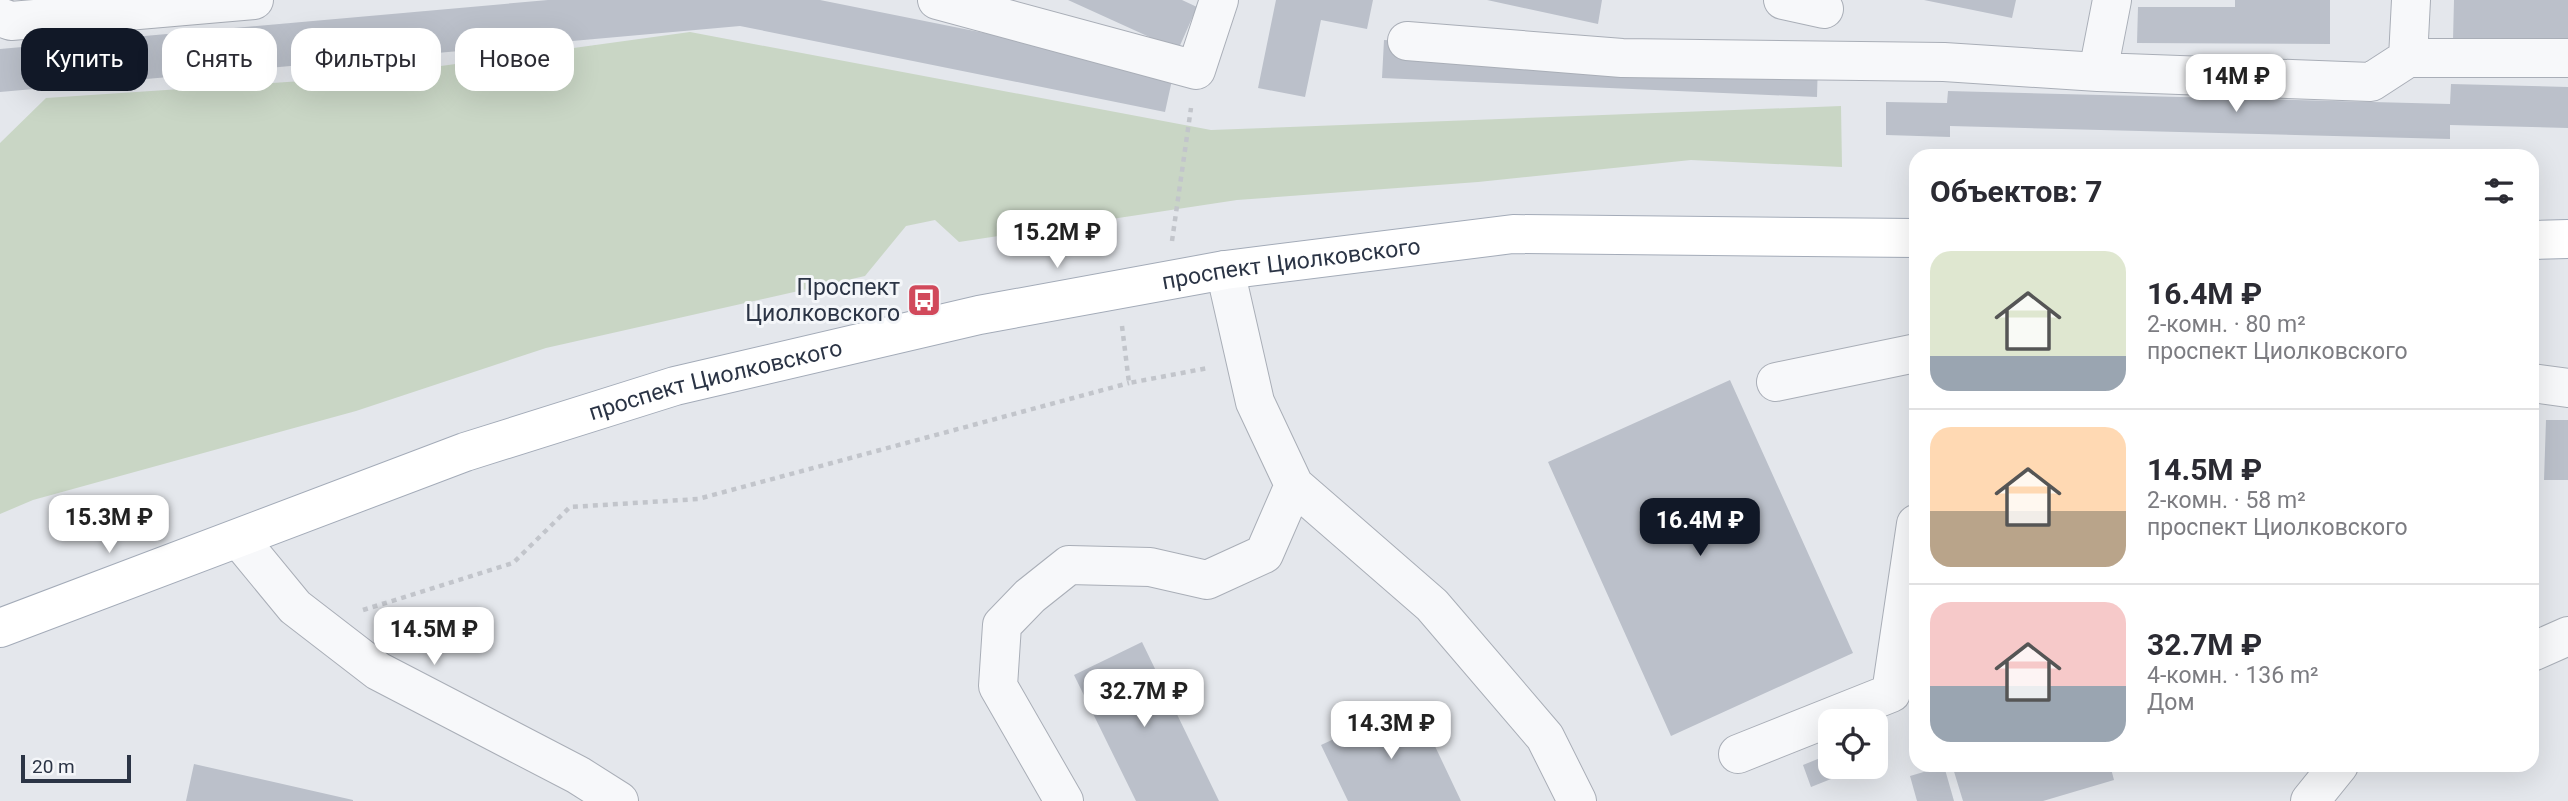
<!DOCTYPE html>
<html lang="ru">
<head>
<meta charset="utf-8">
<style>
	:root { --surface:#fff; --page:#f2f2f3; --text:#2b2b33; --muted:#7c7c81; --line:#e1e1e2; --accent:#111827 }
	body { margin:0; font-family:Roboto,sans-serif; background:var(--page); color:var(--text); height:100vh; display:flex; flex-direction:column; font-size:26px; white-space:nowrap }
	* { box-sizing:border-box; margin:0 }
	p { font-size:23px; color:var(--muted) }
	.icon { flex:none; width:38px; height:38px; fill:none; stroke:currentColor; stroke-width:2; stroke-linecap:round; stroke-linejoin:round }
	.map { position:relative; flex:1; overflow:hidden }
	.sheet { position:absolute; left:1909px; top:149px; width:630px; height:623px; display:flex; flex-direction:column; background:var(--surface); border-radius:21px; box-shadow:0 7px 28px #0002 }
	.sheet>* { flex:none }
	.top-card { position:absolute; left:21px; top:28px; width:665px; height:63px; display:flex; gap:14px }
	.fabs { position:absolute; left:1818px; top:709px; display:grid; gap:14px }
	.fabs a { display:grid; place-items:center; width:70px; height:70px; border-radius:14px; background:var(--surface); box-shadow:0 7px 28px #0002; font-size:35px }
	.scale { position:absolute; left:21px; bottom:18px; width:110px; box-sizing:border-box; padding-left:7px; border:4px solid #2b3445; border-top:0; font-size:19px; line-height:24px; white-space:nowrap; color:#2b3445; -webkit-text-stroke:5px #f4f6f9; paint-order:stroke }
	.price { position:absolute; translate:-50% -60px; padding:0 16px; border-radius:14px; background:#fff; color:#222; font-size:23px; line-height:46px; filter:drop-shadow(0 2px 4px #0008) }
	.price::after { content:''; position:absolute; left:50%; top:42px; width:21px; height:16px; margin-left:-10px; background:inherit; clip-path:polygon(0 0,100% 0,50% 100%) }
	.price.selected { background:var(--accent); color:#fff }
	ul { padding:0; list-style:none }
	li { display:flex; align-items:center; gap:21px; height:175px; padding:0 21px }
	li+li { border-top:2px solid var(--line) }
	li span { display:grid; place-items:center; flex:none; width:196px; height:140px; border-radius:21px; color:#555 }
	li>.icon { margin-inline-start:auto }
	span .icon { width:84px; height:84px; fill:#fffc; stroke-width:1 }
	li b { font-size:30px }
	h2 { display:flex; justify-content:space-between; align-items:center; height:84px; padding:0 21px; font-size:30px }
	.pill { padding:0 24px; border-radius:21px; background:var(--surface); box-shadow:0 7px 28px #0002; font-size:24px; line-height:63px }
	.pill.selected { background:var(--accent); color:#fff }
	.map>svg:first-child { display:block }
	.green { fill:#c9d6c5 }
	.building { fill:#bbc0ca }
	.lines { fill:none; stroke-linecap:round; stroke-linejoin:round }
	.minor-casing { stroke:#a9aeb7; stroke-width:40 }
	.major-casing { stroke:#a3abb8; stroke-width:40 }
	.path { stroke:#c2c5cb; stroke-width:4.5; stroke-dasharray:5 5; stroke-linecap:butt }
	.minor { stroke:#f7f8fa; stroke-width:38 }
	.major { stroke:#fff; stroke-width:38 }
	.labels { text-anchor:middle; stroke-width:6; stroke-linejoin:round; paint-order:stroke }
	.street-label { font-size:23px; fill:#2b3445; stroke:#f4f6f9 }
	.poi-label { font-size:23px; fill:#2b3445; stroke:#f4f6f9; text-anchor:end }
</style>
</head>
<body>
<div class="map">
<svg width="2568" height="801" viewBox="0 0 2568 801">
	<rect width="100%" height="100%" fill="#e4e7ec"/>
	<path class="green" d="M690,32l521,98 630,-24 1,61 -151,-7 -213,22 -241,18 -278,42 -24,-22 -29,6 -41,50 -319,72 -190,63 -323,89 -33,14v-371l46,-45 315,-21z"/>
	<path class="building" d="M548,0h272l354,71 -9,41 -425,-86 -740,66v-43z
		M1068,0h114l15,7 -19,43z
		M1276,0h97l-6,29 -46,-9 -16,77 -47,-9z
		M1487,0h115l-4,24z
		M1924,0h92l-4,18z
		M2235,0h95v44l-193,-1 1,-36h97z
		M2454,0h114v41l-115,-1z
		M1384,40l434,19 -1,38 -435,-19z
		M2451,84l117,3v41l-118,-3v14l-500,-13v11l-64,-2v-33l61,1 1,-12 502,13z
		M1730,380l123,273 -182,83 -123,-274z
		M2546,420h22v60h-24z
		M1142,642l77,159h-83l-62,-126z
		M1414,702l47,99h-113l-27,-56z
		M1830,754v12l31,1 -50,20 -8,-22z
		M194,764l159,36v1h-167z
		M1952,765h158l4,15 -71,21h-80z
		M1944,766l10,35h-37l-7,-25z"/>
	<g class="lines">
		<g class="minor-casing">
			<path id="minor" d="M937,0l259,70 23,-70
				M1783,0l41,9
				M0,17l11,4 243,-21
				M1407,41l215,17 322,4 154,10 273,10 37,-24h160
				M2408,58l3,-58
				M2098,72l14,-72
				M1225,270l30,132 39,83 138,120 113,132 32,64
				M1776,382l140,-29
				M2532,383l36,5
				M239,539l56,68 83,64 200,104 41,26
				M2532,652l36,-16
				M1738,754l153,-61 25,-169
				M1064,801l-66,-115 4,-61 28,-29 39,-31 81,2 57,13 57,-26 30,-69
				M2310,801l29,-36"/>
		</g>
		<g class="major-casing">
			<g id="major">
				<path d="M2532,240l36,-1"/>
				<path id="s1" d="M0,628l465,-176 210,-66 304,-71 246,-45 288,-36 403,4"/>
			</g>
		</g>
		<path class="path" d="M1172,241l19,-133
			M1122,326l7,57 79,-15
			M363,610l150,-47 57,-56 128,-8 431,-116"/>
		<use href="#minor" class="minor"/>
		<use href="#major" class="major"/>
	</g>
	<defs>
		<g id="bus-square" transform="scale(1.75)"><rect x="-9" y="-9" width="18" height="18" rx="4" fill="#d1495b" stroke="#f4f6f9"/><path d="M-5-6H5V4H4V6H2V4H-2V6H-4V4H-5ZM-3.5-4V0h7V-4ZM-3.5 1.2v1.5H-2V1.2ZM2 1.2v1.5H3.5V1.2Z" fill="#fff"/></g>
	</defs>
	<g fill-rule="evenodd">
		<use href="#bus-square" x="924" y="300"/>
	</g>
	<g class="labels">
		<g class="street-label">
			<text dy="8" stroke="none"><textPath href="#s1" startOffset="1346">проспект Циолковского</textPath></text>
			<text dy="8" stroke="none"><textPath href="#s1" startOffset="758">проспект Циолковского</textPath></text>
		</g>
		<g class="poi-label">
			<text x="900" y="295">Проспект<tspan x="900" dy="26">Циолковского</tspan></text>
		</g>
	</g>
</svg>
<div class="fabs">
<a><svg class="icon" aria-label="locate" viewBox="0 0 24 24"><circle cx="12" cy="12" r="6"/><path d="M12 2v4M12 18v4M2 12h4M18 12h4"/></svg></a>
</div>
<div class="scale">20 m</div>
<b class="price" style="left:2236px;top:114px">14M ₽</b>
<b class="price" style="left:1057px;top:270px">15.2M ₽</b>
<b class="price" style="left:109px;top:555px">15.3M ₽</b>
<b class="price selected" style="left:1700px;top:558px">16.4M ₽</b>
<b class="price" style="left:434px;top:667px">14.5M ₽</b>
<b class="price" style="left:1144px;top:729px">32.7M ₽</b>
<b class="price" style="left:1391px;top:761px">14.3M ₽</b>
<div class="top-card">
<a class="pill selected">Купить</a>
<a class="pill">Снять</a>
<a class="pill">Фильтры</a>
<a class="pill">Новое</a>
</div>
<section class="sheet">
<h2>Объектов: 7<svg class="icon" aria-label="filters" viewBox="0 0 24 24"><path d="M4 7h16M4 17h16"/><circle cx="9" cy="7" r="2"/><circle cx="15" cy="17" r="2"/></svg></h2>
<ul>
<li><span style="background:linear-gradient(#dfe7d0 75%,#9aa5b1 0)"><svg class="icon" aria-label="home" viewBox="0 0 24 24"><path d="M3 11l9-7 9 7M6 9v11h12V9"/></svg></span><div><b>16.4M ₽</b><p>2-комн. · 80 m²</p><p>проспект Циолковского</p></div></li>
<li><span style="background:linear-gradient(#ffd9b3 60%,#b9a48a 0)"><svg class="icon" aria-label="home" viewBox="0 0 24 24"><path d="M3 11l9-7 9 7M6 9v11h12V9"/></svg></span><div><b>14.5M ₽</b><p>2-комн. · 58 m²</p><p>проспект Циолковского</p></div></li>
<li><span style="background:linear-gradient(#f6c9c9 60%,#9aa5b1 0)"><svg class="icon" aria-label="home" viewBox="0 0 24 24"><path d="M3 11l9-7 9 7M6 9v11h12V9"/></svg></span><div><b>32.7M ₽</b><p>4-комн. · 136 m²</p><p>Дом</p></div></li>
</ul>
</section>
</div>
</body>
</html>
